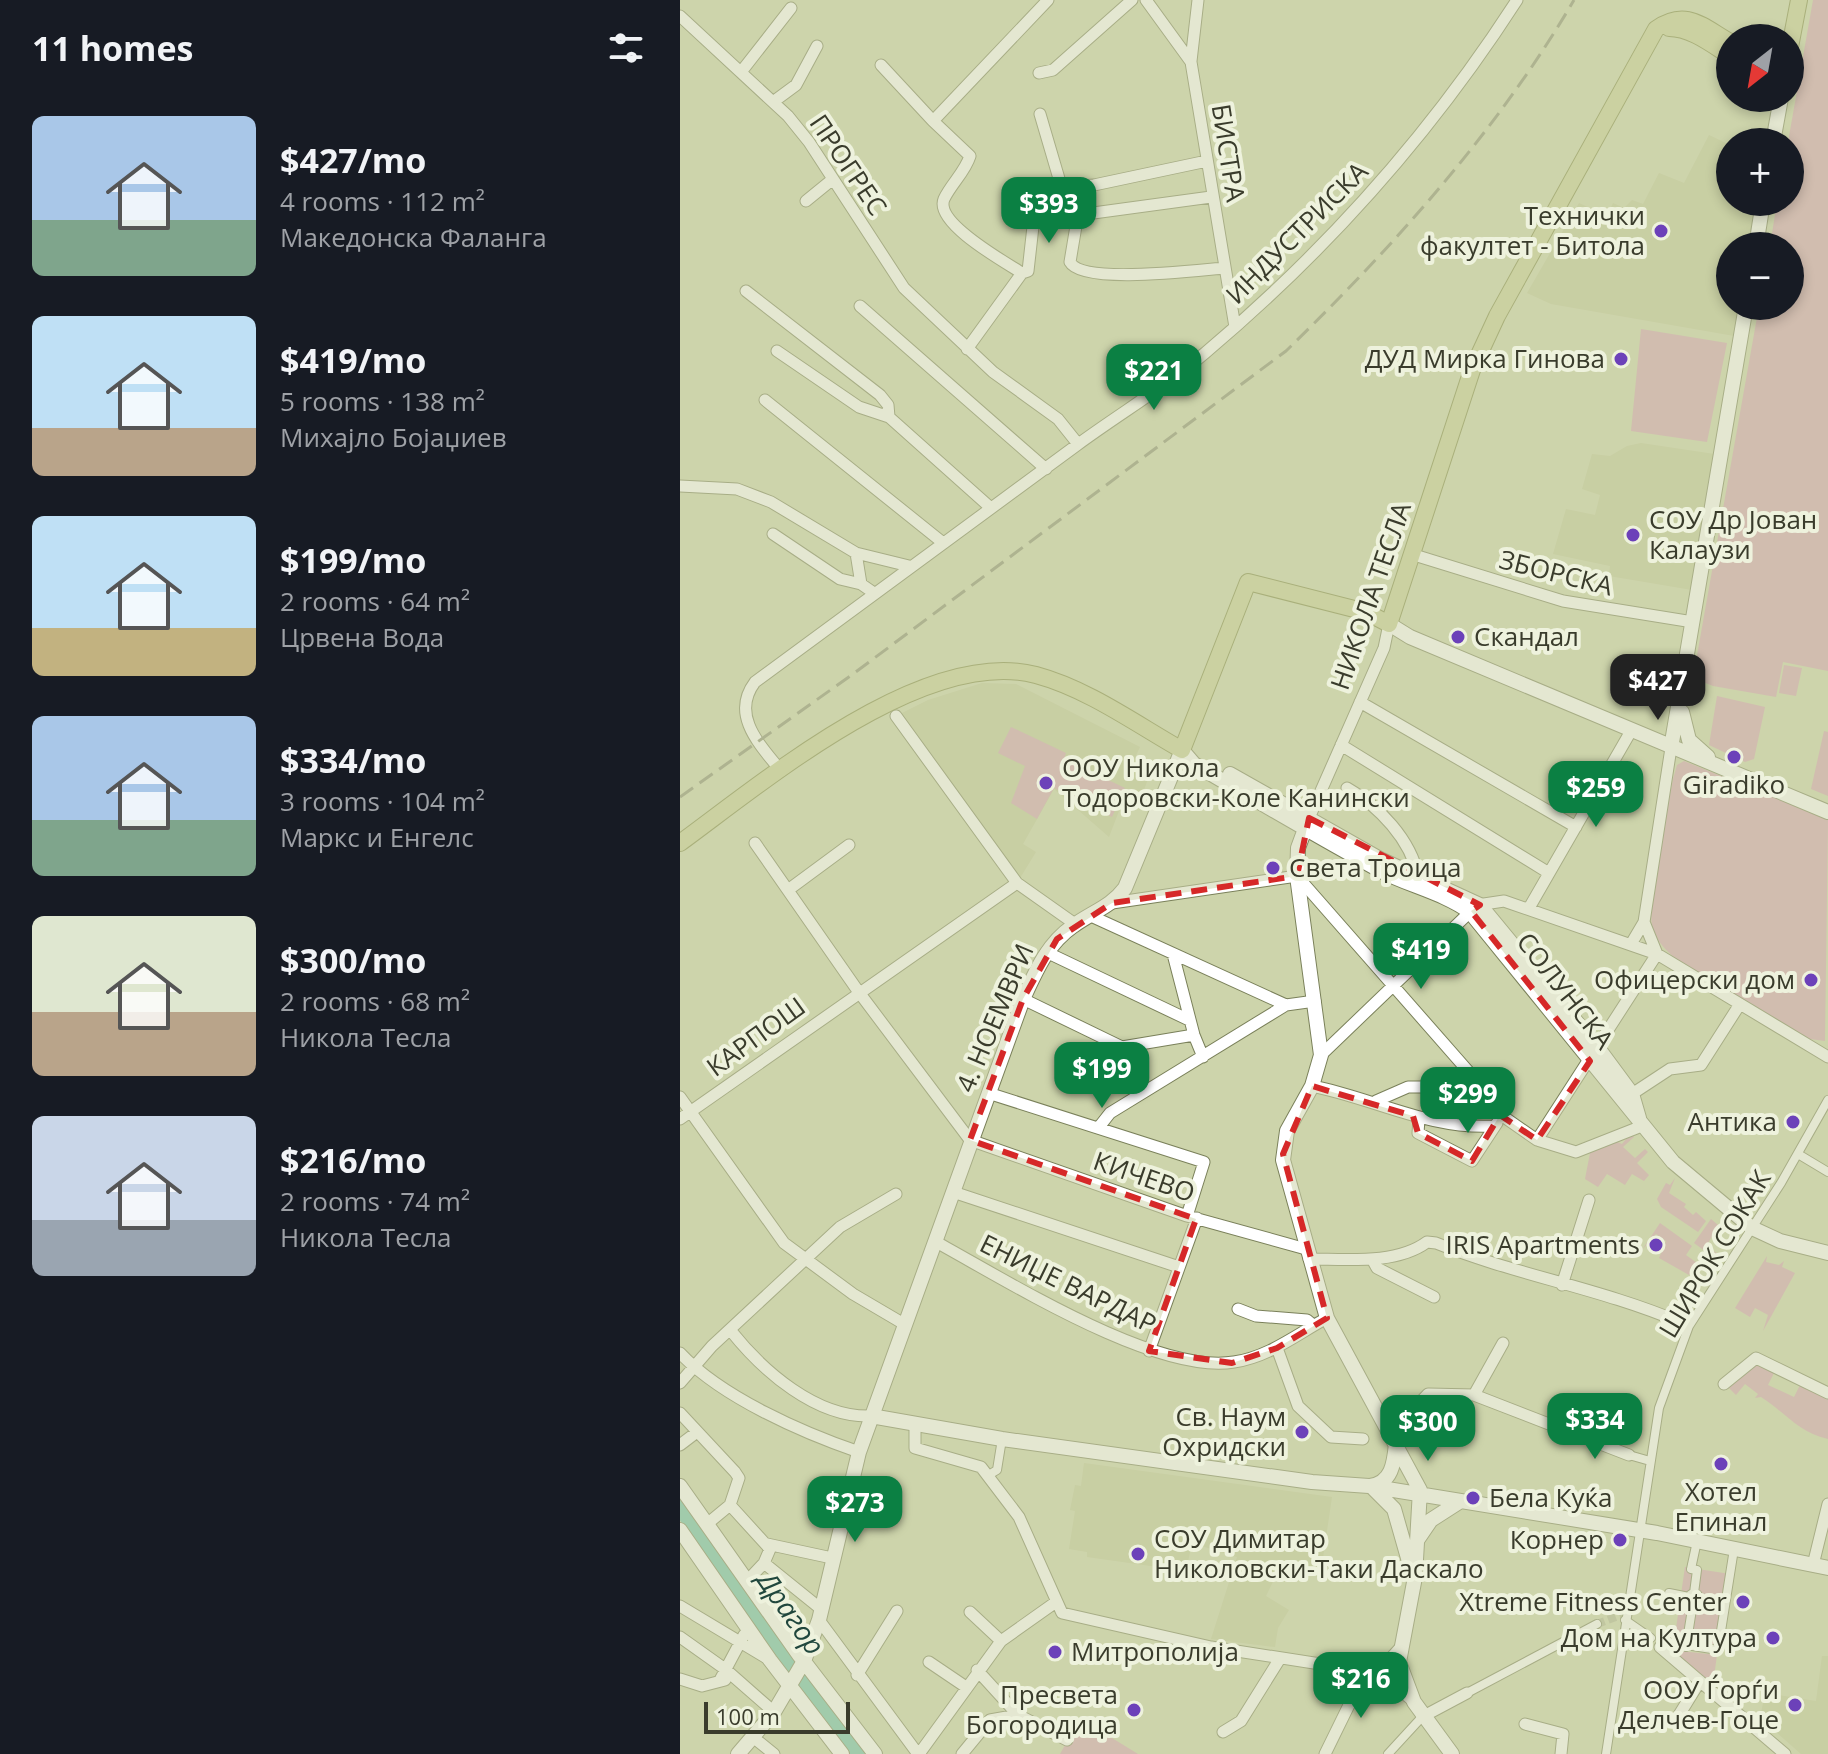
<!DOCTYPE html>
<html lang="en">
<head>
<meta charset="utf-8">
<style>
	:root { --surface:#171b24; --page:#20242c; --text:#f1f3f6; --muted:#9ea1a6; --accent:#0b8043 }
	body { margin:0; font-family:"Open Sans",sans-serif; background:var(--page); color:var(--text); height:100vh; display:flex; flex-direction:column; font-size:30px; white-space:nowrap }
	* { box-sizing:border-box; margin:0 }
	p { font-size:26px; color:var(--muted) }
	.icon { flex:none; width:44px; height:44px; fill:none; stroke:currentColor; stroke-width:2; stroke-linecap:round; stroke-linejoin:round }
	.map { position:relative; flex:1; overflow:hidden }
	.drawer { display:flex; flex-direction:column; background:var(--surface); width:680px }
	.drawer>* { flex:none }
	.needle { width:52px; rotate:211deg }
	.buttons { position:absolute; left:1036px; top:24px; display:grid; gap:16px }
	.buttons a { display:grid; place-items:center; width:88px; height:88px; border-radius:50%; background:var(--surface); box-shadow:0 4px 12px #0003; font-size:40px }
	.scale { position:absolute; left:24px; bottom:20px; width:146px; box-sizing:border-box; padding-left:8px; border:4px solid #3a3c2c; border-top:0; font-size:22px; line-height:28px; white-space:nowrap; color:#3a3c2c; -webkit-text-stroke:6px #eef2dd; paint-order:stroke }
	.price { position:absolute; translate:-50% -68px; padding:0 18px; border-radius:16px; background:var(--accent); color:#fff; font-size:26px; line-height:52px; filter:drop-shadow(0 2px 4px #0008) }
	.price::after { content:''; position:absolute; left:50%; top:48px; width:24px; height:18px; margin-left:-12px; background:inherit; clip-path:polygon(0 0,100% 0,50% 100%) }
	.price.on { background:#222; color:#fff }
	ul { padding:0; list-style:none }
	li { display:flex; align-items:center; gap:24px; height:200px; padding:0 32px }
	li span { display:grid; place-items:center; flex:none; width:224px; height:160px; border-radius:12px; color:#555 }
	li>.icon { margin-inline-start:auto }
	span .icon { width:96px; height:96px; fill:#fffc; stroke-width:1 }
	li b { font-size:34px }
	h2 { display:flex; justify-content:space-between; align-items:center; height:96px; padding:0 32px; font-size:34px }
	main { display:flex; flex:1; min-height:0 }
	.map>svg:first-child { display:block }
	.built { fill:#c1c999 }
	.green { fill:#d4a2b4 }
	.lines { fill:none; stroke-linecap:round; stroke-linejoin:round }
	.river { stroke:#6cc1ab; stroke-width:18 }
	.pedestrian-tunnel { stroke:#b0b692; stroke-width:8; stroke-dasharray:8 4; stroke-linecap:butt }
	.pedestrian-casing { stroke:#7a805a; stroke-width:10 }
	.minor-casing { stroke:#7a805a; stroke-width:13 }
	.tertiary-casing { stroke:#7a805a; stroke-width:16 }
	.primary-casing { stroke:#7d8541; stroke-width:18 }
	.pedestrian { stroke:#fff; stroke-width:8 }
	.minor { stroke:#fff; stroke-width:11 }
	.tertiary { stroke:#fff; stroke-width:14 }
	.primary { stroke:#c7ce94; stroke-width:16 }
	.rail { stroke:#878c6f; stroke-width:3; stroke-dasharray:16 8; stroke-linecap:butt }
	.marked { fill:none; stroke:#d62828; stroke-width:6; stroke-dasharray:16 10; stroke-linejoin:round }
	.poi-dot { fill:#6c41b9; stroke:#eef2dd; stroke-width:3 }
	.labels { text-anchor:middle; stroke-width:8; stroke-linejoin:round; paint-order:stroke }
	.street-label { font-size:26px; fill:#3a3c2c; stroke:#eef2dd }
	.poi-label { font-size:26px; fill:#3a3c2c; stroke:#eef2dd; text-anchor:end }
	.water-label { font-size:28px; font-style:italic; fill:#20473d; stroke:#eef2dd }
</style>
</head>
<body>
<main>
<section class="drawer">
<h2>11 homes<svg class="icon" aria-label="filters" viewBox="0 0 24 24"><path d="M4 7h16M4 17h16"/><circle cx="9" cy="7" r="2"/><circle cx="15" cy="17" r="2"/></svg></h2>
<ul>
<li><span style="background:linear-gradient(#a9c7e8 65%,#7fa58c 0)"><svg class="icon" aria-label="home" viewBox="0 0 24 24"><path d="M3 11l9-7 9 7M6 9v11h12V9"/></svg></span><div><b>$427/mo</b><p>4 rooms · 112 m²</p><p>Македонска Фаланга</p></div></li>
<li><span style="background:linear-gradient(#bfe0f5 70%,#b9a48a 0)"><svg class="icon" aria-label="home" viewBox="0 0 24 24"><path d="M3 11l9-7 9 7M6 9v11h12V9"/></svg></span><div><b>$419/mo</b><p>5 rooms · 138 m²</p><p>Михајло Бојаџиев</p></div></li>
<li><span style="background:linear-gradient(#bfe0f5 70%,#c2b280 0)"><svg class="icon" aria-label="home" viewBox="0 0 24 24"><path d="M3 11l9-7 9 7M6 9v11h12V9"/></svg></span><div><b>$199/mo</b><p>2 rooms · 64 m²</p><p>Црвена Вода</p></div></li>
<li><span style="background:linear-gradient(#a9c7e8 65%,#7fa58c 0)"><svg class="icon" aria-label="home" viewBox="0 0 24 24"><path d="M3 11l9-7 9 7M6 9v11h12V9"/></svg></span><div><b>$334/mo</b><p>3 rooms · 104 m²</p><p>Маркс и Енгелс</p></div></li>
<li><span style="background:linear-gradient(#dfe7d0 60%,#b9a48a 0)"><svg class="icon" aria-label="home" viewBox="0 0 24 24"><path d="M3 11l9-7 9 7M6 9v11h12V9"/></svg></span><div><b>$300/mo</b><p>2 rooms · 68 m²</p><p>Никола Тесла</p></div></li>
<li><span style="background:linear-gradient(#c9d6e8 65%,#9aa5b1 0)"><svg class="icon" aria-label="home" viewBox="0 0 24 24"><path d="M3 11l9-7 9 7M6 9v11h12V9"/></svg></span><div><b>$216/mo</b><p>2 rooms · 74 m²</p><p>Никола Тесла</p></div></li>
</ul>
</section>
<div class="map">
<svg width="1148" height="1754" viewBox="0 0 1148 1754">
	<rect width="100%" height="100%" fill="#cdd4ab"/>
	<path class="built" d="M1029,135l21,10v57h33l-7,44h-26v60h16l-6,31 -189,-33 -24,-11 52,-90 28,13 6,-13 11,5 8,-8 11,4 16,-31 25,10z
		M961,443l80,12 -23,136 -89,-15 1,-10 -57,-12 13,-45 29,6 5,-20 -18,-6 10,-35 18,2 17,-10z
		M302,683l34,1 124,63 -11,23 19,9 -9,24 -15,-5 -15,39 -55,-48 -31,55 13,8 -19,31 -121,-167 32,-16z
		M404,1463l248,34 -12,81 -37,-17 -17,35 23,14 -11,18 -3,19 -64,-8 26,-82 -45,-14 -6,28 -99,-14v-5l-18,-3 6,-38 -5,-1 5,-25 6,1z
		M1142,1656h6v98h-27l-41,-36 5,-25 51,8z"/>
	<path class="green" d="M1133,0h15v671l-45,-9 -7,35 -63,-11 -20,-8 66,-372h31v-60h-20l7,-44h13l-2,-60z
		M961,329l86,14 -20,99 -76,-11z
		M1104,665l18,3 -6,28 -17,-3z
		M1037,696l48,11 -11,52 -9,3 -36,-17z
		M331,727l55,26 -2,6 61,29 -13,29 -58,-29 -17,31 -26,-16 14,-37 -27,-13z
		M1144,731l4,1v64l-17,-7z
		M1004,761l144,58 -3,222 -15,-2c-34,-18 -153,-75 -158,-113 -5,-37 14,-108 21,-147l4,-14z
		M951,1133l3,4 -11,10 12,11 10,-9 3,3 -11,11 12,12 -5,6 -12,-7 -7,11 -18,-11 -9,13 -13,-8 5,-26 23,-13 9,4z
		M995,1178l-6,15 17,11 -2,3 9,8 3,-3 10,9 -8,11 -37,-25 -4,-8 9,-16 4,2z
		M1031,1219l7,6 -12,22 16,9 -10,16 -14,-9 7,-12 -11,-8z
		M980,1223l32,23 -6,9 11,8 -8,12 -30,-17 7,-17 -10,-7 -14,16z
		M1087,1256l-1,6 13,3 5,-4 -2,6 13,6 -32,58 5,-16 -13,-7 -5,9 -15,-9z
		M1075,1362l21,7 -8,16 26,12 7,-14 27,16v40c-30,-7 -42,-26 -67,-42l-6,1 3,-4 -13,-10 -9,11 -9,-9z
		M1005,1567l45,7 -12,76 -44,-8z
		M992,1650l45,5 -4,29z
		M393,1731l39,7 26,16h-78z"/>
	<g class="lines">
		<path class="river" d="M0,1505l177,249"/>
		<path class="pedestrian-tunnel" d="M917,1624l29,-11"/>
		<g class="pedestrian-casing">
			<path id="pedestrian" d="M1118,1154l30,18
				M949,1455l21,6
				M307,1476l10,-6 5,-31
				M989,1593l20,4
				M1014,1593l3,-23 -6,-1 6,-28
				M1009 1598a5 5 0 1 1 10 0a5 5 0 1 1-10 0Z
				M1019,1598l26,5
				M945,1620l26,18
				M981,1641l57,9 16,-101
				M1006,1647l7,-44
				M787,1693l130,-69
				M708,1754l34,-37
				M926,1754l53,-346 30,-82 92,-143 47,-83"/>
		</g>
		<g class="minor-casing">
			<path id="minor" d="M466,0l45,62 44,265
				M0,16l108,100 21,26 95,146 89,84 65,47 20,25
				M511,61l7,-61
				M201,65l52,56
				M61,72l50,-64
				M359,73l14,-3 79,-70
				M93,102l23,-17 21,-39
				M360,114l20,68 6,5 28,-2 113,-24
				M531,197l-125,17 -10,12 -6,36c12,23 129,8 155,6
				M126,201l27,-22
				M342,273l6,-2 9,-80
				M66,291l134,104 8,10 1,12
				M180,306l186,163
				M287,349l55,-76c-17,-11 -88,-50 -78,-74 7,-15 21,-27 26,-43l-37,-35 115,-121
				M97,351l82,56 30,10 102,91
				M85,400l177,142
				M0,486l57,3 34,13 85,51 53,13
				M93,534l67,45 21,5 13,9
				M176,553l5,31
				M731,554l152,47 130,21
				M680,702l216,125
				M216,716l121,167 58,41
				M661,745l208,128
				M101,771c-21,-26 -51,-56 -26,-89 107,-80 215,-158 322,-237 42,-31 88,-58 128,-92 120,-101 227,-221 312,-353
				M667,788c32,18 64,52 71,88
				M629,818l75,-170 5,-24
				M75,843l103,148 112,149 217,76 119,33
				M108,890l61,-45
				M432,903l185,-27 185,211 22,30 33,23 120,-186 -13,-32
				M849,908l102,-177
				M411,916l195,89 29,-4
				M951,944l13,-22 27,-174
				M366,952l143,68
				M493,954l21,81 9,22
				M343,999l99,48 72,-12
				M641,1055l149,-143 14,-8 20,-3 153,53 171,103
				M632,1086c61,12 118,44 182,40
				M308,1093l216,69 -17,54
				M952,1094l38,-25 31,-4 39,-61
				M0,1097l104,146 69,51 51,30
				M696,1101l32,-14h74
				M0,1119l337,-236
				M739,1119l-1,14 54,28 25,-38
				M419,1127l11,-14 176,-108
				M857,1140l39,12 66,-26
				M273,1192l226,75
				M256,1242c70,38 220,133 298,120 35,-5 63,-28 93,-44
				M629,1259c36,0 87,6 118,-17l9,1c80,32 167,46 246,80
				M692,1259l5,9 57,29
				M882,1285l27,-85
				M558,1309l18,7 51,4 6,5
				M51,1331c32,40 85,87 140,85
				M597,1348l21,58 33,31 32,2
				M469,1351l48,-133
				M0,1353c41,44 123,80 179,99
				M0,1383l32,-37 128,-119 56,-33
				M1044,1384l32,-26 72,35
				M794,1395l29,-52
				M0,1413l55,59 4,6 -9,27 40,44 -6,14 -17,18
				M727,1416l54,18
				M235,1425v23l66,19 38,50 43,96 149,34 167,26 34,27
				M711,1433l37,-39 46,1 155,60
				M0,1445l17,-13
				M27,1524l23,-19
				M87,1544l65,14
				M84,1563l57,46
				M1133,1565l15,-61
				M0,1606l85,51
				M290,1612l31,29
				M139,1620l99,134
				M0,1637l45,32 49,43
				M980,1647l125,107
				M249,1662l37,25
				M297,1670l41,45 49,25
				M177,1675l40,-64
				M0,1679l22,7 23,-6
				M40,1680l24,-45
				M999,1715l21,-34
				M742,1717l45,-24
				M845,1724l38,10 -2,20
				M543,1732l18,-11 38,-61
				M74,1738l20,16
				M239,1754l82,-113 55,-39
				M282,1754l28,-34 28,-5
				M645,1754l25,-51 51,-56"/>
		</g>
		<g class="tertiary-casing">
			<path id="tertiary" d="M1093,142l8,-44
				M1076,246l7,-44
				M709,624l21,13 418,175
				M1002,712l7,28 19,17
				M991,748l75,-442
				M502,750l12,14c62,36 124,73 187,107 29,15 63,22 89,41l203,250 79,66 28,13 48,12
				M550,774l150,85 100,46 118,143 34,46 7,24
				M629,818l-11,30 -1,28 24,179 -9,31 -25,45 -4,29 44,158 93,172 -5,87 -16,85 15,40 38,52
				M191,1416l131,23 310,43 57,4 288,47 171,35
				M0,1486l119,169 76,99
				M690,1486c22,-3 24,-23 26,-42
				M693,1488l21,21 18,63
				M0,1530l90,130 72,94
				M738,1539l13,-19 28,-18
				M58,1754l36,-42 30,-51 15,-41 40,-168 164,-453c13,-28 24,-55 50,-73 19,-14 38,-19 52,-38l57,-138"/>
		</g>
		<g class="primary-casing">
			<path id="primary" d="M989,28c22,0 42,16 61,28
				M1110,47l9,-47
				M0,843c85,-62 245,-197 356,-168 52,14 100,49 146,75l66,-168 118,30 23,12 83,-254 25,-54 159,-287c30,-21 46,-3 74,13"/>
		</g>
		<use href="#pedestrian" class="pedestrian"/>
		<use href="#minor" class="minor"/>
		<use href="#tertiary" class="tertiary"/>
		<use href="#primary" class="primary"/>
		<path class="rail" d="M0,797l173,-123 433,-323c108,-105 212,-221 288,-351"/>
	</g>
	<path d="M0 0H1148V1754H0ZM629,818l171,87 -9,6 119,150 -53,79 -37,-25 -28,46 -54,-28 -5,-17 -101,-30 -29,68 44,164 -50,30 -45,15 -83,-12 47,-132 -226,-79 53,-141 34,-60 55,-36 185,-27z" fill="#cdd4ab" fill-opacity=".55" fill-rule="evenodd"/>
	<path class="marked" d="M629,818l171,87 -9,6 119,150 -53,79 -37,-25 -28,46 -54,-28 -5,-17 -101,-30 -29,68 44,164 -50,30 -45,15 -83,-12 47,-132 -226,-79 53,-141 34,-60 55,-36 185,-27z"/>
	<g class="poi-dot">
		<circle cx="981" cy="231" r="8"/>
		<circle cx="941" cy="359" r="8"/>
		<circle cx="953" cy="535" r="8"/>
		<circle cx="778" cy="637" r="8"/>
		<circle cx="1054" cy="757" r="8"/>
		<circle cx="366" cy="783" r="8"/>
		<circle cx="593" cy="868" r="8"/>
		<circle cx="1131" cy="980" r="8"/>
		<circle cx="1113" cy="1122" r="8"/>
		<circle cx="976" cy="1245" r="8"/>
		<circle cx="622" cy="1432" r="8"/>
		<circle cx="1041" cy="1464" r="8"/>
		<circle cx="793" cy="1498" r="8"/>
		<circle cx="940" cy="1540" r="8"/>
		<circle cx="458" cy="1554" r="8"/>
		<circle cx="1063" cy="1602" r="8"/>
		<circle cx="1093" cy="1638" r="8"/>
		<circle cx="375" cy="1652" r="8"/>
		<circle cx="1115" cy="1705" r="8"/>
		<circle cx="454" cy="1710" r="8"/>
	</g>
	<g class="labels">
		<g class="street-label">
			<text transform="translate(548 153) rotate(81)" y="9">БИСТРА</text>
			<text transform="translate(168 165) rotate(56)" y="9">ПРОГРЕС</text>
			<text transform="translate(617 233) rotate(-45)" y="9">ИНДУСТРИСКА</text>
			<text transform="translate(876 573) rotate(14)" y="9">ЗБОРСКА</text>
			<text transform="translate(691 596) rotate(-71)" y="9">НИКОЛА ТЕСЛА</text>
			<text transform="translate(885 991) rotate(52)" y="9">СОЛУНСКА</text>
			<text transform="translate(315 1018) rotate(-67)" y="9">4. НОЕМВРИ</text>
			<text transform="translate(76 1037) rotate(-36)" y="9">КАРПОШ</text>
			<text transform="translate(464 1177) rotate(19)" y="9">КИЧЕВО</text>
			<text transform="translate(1035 1254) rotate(-59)" y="9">ШИРОК СОКАК</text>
			<text transform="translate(388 1284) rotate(26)" y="9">ЕНИЏЕ ВАРДАР</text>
		</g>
		<g class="poi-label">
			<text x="965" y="225">Технички<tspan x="965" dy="30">факултет - Битола</tspan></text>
			<text x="925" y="368">ДУД Мирка Гинова</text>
			<text x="969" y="529" text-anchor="start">СОУ Др Јован<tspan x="969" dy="30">Калаузи</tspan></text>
			<text x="794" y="646" text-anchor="start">Скандал</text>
			<text x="382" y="777" text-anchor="start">ООУ Никола<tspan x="382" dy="30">Тодоровски-Коле Канински</tspan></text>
			<text x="1054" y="794" text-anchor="middle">Giradiko</text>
			<text x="609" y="877" text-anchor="start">Света Троица</text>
			<text x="1115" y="989">Офицерски дом</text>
			<text x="1097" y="1131">Антика</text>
			<text x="960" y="1254">IRIS Apartments</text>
			<text x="606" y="1426">Св. Наум<tspan x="606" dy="30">Охридски</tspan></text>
			<text x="1041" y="1501" text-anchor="middle">Хотел<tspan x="1041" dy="30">Епинал</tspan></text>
			<text x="809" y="1507" text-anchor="start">Бела Куќа</text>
			<text x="474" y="1548" text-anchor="start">СОУ Димитар<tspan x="474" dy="30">Николовски-Таки Даскало</tspan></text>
			<text x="924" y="1549">Корнер</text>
			<text x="1047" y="1611">Xtreme Fitness Center</text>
			<text x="1077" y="1647">Дом на Култура</text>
			<text x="391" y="1661" text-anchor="start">Митрополија</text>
			<text x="1099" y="1699">ООУ Ѓорѓи<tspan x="1099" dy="30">Делчев-Гоце</tspan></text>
			<text x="438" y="1704">Пресвета<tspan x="438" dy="30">Богородица</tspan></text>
		</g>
		<g class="water-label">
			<text transform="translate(111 1613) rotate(55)" y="10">Драгор</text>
		</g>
	</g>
</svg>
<div class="buttons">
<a><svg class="needle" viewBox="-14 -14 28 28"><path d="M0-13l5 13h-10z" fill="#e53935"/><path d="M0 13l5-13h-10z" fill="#9ea1a6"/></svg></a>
<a>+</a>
<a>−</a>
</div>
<div class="scale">100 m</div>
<b class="price" style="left:369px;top:245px">$393</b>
<b class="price" style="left:474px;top:412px">$221</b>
<b class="price on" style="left:978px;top:722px">$427</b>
<b class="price" style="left:916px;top:829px">$259</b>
<b class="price" style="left:741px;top:991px">$419</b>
<b class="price" style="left:422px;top:1110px">$199</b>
<b class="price" style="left:788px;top:1135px">$299</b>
<b class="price" style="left:915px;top:1461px">$334</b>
<b class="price" style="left:748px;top:1463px">$300</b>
<b class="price" style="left:175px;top:1544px">$273</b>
<b class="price" style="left:681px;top:1720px">$216</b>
</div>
</main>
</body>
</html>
